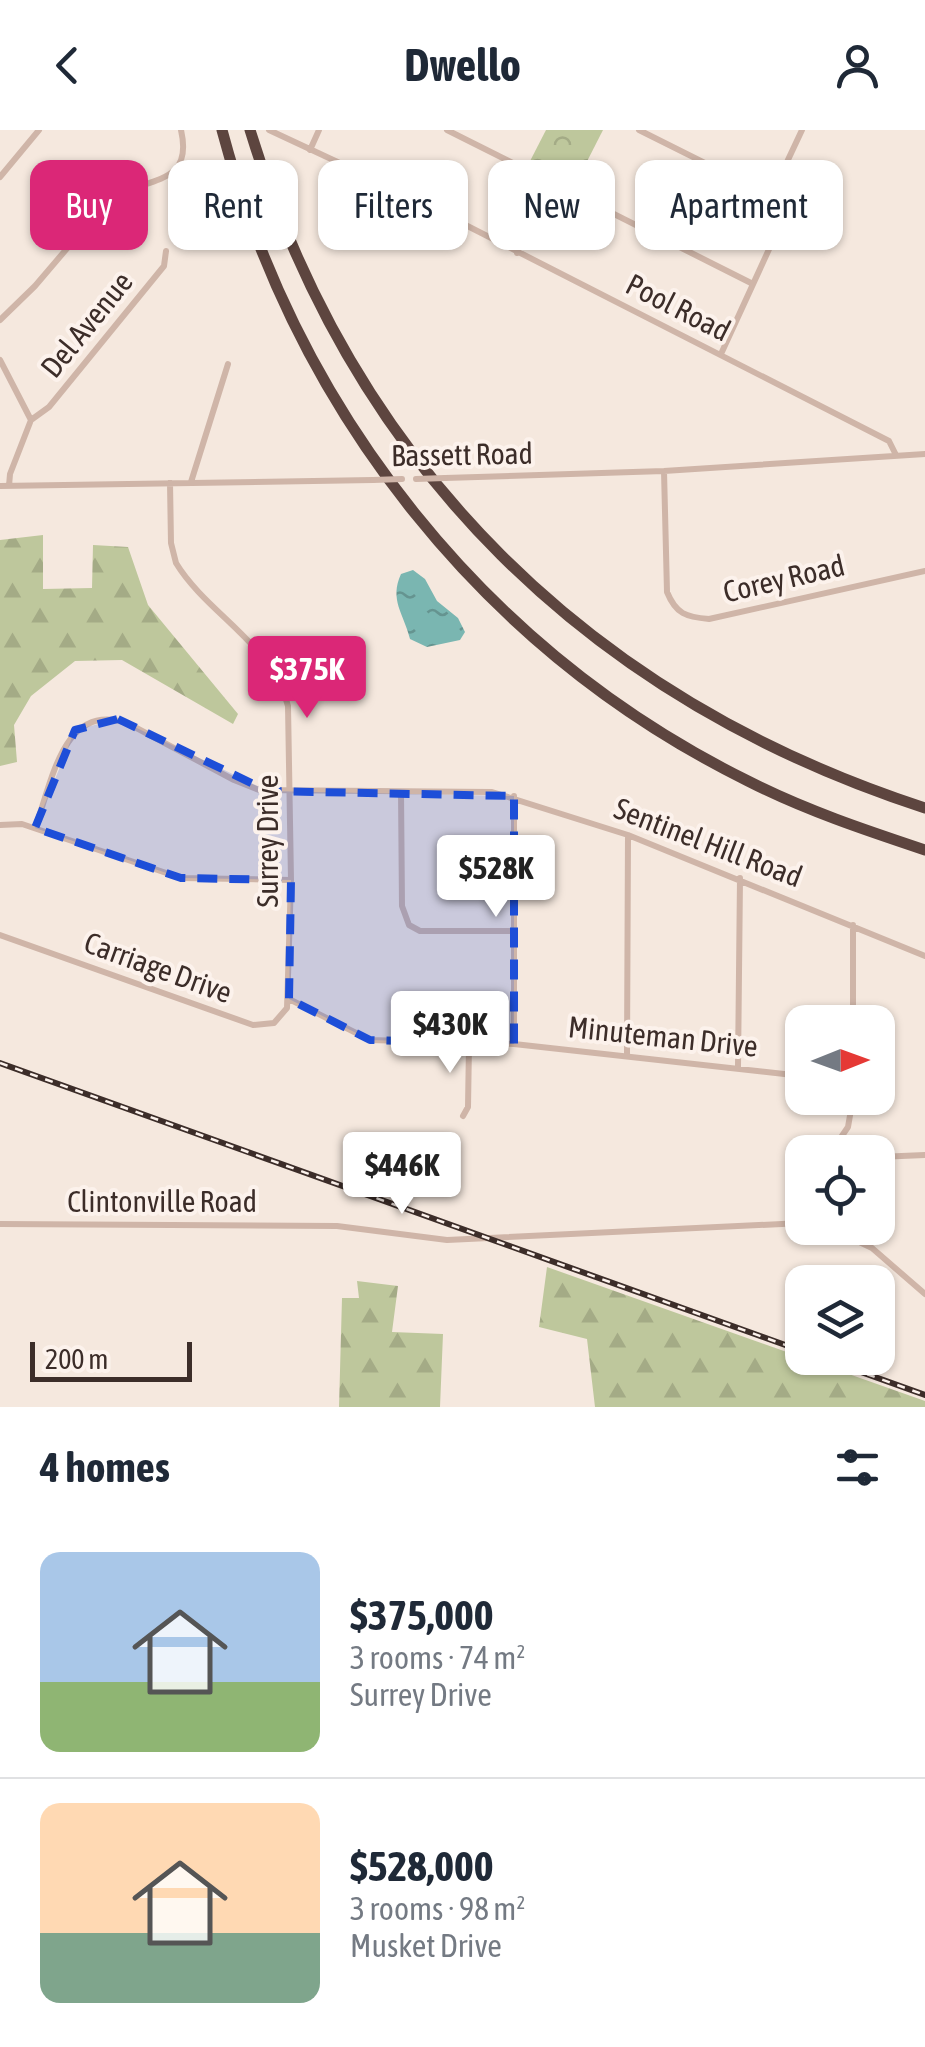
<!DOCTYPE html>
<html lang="en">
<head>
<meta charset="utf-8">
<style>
	:root { --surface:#fff; --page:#f6f6f7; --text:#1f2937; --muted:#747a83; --line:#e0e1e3; --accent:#db2777 }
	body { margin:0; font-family:"Asap Condensed",sans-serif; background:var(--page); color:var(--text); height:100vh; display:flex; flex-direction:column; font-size:38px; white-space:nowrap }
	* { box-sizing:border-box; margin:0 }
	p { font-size:32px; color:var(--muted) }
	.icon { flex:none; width:55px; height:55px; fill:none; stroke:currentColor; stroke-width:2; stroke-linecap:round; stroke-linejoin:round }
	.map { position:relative; height:1277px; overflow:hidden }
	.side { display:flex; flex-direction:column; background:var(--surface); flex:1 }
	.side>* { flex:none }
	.banner { position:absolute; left:30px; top:30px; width:865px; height:90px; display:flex; gap:20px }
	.needle { width:65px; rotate:89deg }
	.controls { position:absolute; left:785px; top:875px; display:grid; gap:20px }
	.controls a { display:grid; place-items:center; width:110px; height:110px; border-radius:20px; background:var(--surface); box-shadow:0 2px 8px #0004; font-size:50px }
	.scale { position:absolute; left:30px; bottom:25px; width:162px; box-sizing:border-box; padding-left:10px; border:5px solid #3c2d29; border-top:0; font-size:28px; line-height:35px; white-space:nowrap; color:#3c2d29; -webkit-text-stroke:8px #fcf2ec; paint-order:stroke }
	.price { position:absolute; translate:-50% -85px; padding:0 22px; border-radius:10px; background:#fff; color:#222; font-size:32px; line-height:65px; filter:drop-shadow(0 2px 5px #0008) }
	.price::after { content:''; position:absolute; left:50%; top:60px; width:30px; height:22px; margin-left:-15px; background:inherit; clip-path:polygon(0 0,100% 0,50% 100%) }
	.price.active { background:var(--accent); color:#fff }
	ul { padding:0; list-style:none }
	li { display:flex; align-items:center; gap:30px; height:250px; padding:0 40px }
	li+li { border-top:2px solid var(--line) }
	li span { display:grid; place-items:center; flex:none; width:280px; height:200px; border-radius:20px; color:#555 }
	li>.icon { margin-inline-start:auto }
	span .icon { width:120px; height:120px; fill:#fffc; stroke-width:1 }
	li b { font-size:42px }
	h2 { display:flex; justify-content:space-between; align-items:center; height:120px; padding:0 40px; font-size:42px }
	.chip { padding:0 35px; border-radius:20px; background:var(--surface); box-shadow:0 2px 8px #0004; font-size:35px; line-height:90px }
	.chip.active { background:var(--accent); color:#fff }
	header { display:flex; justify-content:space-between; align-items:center; height:130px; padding:0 40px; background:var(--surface); font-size:45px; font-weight:700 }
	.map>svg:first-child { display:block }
	.forest { fill:url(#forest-firs) }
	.park { fill:url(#park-crowns) }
	.water { fill:url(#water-ripples) }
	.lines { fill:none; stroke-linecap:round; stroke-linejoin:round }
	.minor { stroke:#cfb5a8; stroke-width:6 }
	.highway { stroke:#5d453f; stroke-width:11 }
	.rail-casing { stroke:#3c2d29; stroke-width:6 }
	.rail { stroke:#fcf2ec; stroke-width:2.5; stroke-dasharray:8; stroke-linecap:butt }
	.minor-bridge { stroke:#cfb5a8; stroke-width:6 }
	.marked { fill:#1d4ed8; fill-opacity:0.2; stroke:#1d4ed8; stroke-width:8; stroke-dasharray:20 12; stroke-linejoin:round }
	.labels { text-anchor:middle; stroke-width:8; stroke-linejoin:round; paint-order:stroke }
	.street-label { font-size:30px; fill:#3c2d29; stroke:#fcf2ec }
</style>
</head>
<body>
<header><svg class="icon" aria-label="back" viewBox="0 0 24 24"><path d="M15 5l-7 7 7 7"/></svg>Dwello<svg class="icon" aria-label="person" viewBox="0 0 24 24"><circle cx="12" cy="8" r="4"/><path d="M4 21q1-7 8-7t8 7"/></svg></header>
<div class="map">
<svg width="925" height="1277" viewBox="0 0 925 1277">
	<defs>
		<pattern id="forest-firs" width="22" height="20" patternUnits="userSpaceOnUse" patternTransform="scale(2.5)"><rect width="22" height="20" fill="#bec79c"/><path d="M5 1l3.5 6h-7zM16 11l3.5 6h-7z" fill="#a4ab86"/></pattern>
		<pattern id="park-crowns" width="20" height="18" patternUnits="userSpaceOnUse" patternTransform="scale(2.5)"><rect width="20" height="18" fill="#bec79c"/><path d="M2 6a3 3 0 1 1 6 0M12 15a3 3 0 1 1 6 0" fill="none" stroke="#a4ab86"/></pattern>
		<pattern id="water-ripples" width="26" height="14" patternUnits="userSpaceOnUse" patternTransform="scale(2.5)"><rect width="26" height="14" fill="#7ab6b1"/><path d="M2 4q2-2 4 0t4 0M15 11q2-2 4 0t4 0" fill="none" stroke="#659490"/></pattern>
	</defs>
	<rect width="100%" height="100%" fill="#f5e8de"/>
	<path class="forest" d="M43,405v54l49,-1 1,-43 35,2 20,58 90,109 -5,10 -111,-64 -47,1 -44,35 -17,29 3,37 -17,4v-226z
		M547,1137l378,134v6h-330l-8,-68 -48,-12z
		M357,1151l41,5 -6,46 51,2 -3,73h-101l3,-109h17z"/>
	<path class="park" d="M546,0h57l-29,57 -46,-22z"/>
	<path class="water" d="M413,440l12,9 12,22 21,17 7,14 -5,8 -33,7 -17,-8c-6,-25 -21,-39 -9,-65z"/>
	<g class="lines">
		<path class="minor" d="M269,0l120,56 500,255 7,14
			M447,0l304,153
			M639,0l132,66
			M310,20l9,-20
			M0,47l39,-47
			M517,123l33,-70
			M0,190l35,-34 75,-88c37,-21 84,-12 71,-68
			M721,224l55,-120v-28l-5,-10 31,-66
			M0,230l31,60 -21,54 -1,12
			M31,290l18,-13 115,-141 2,-15
			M664,341l3,121c9,22 19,25 42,27l216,-48
			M445,348l219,-7 261,-17
			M191,352l37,-118
			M0,356l373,-6
			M401,662l1,114 7,19 11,6h94
			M514,666v248
			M0,695l22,-1 159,54 110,2
			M35,698c17,-45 28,-129 94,-104l105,56 25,10 233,2 136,43 297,121
			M853,795v97
			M0,805l253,90 21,-2 13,-15 4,-128 -3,-174c-15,-62 -81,-92 -112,-143l-5,-20 -1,-60
			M289,869l81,41 144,4 288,32
			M627,924l1,-219
			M738,937l2,-189
			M463,986l5,-9 1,-62
			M831,1022l17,-25 5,-29
			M878,1027l47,-2
			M0,1094l337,2 110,14 355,-17
			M830,1098l42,20 53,46"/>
		<path class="highway" d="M222,0c75,283 263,521 526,651 57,29 117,49 177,69
			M250,0c104,338 340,569 675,678"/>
		<g class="rail-casing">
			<path id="rail" d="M0,933l802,288
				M822,1228l103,37"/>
		</g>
		<use href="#rail" class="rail"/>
		<path class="minor-bridge" d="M416,349l29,-1
			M373,350l29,-1"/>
	</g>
	<path class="marked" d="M118,589l150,72 246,5v248l-144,-4 -81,-41 2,-119 -110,-2 -146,-50 40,-98z"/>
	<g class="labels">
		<g class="street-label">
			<text transform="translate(678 178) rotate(27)" y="10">Pool Road</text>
			<text transform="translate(87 195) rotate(-51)" y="10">Del Avenue</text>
			<text transform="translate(462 325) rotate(-1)" y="10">Bassett Road</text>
			<text transform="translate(784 449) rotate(-13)" y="10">Corey Road</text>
			<text transform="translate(268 711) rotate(-90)" y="10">Surrey Drive</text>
			<text transform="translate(708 713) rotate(21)" y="10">Sentinel Hill Road</text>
			<text transform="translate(158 838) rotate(20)" y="10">Carriage Drive</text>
			<text transform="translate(663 907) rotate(6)" y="10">Minuteman Drive</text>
			<text x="162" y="1082">Clintonville Road</text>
		</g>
	</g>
</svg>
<div class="controls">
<a><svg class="needle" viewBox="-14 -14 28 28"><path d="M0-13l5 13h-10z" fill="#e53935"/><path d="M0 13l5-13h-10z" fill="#747a83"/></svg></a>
<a><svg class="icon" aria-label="locate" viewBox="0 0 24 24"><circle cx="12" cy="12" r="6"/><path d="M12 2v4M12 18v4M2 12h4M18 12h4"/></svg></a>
<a><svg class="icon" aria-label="layers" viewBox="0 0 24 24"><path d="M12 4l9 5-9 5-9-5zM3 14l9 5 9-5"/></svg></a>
</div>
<div class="scale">200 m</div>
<b class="price active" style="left:307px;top:591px">$375K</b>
<b class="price" style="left:496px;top:790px">$528K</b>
<b class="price" style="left:450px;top:946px">$430K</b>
<b class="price" style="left:402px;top:1087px">$446K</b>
<div class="banner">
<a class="chip active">Buy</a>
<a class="chip">Rent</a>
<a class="chip">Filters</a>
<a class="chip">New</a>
<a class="chip">Apartment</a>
</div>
</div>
<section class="side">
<h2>4 homes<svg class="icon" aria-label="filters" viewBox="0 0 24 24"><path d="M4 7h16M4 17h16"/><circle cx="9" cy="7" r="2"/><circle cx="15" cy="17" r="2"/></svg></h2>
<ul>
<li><span style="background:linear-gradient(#a9c7e8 65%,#8fb573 0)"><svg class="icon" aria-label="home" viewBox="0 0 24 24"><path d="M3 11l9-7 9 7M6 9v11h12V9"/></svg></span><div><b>$375,000</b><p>3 rooms · 74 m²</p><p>Surrey Drive</p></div></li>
<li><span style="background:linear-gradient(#ffd9b3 65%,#7fa58c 0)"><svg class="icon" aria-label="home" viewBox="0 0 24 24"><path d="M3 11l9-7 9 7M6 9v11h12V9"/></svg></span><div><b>$528,000</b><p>3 rooms · 98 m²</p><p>Musket Drive</p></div></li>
</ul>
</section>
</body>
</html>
